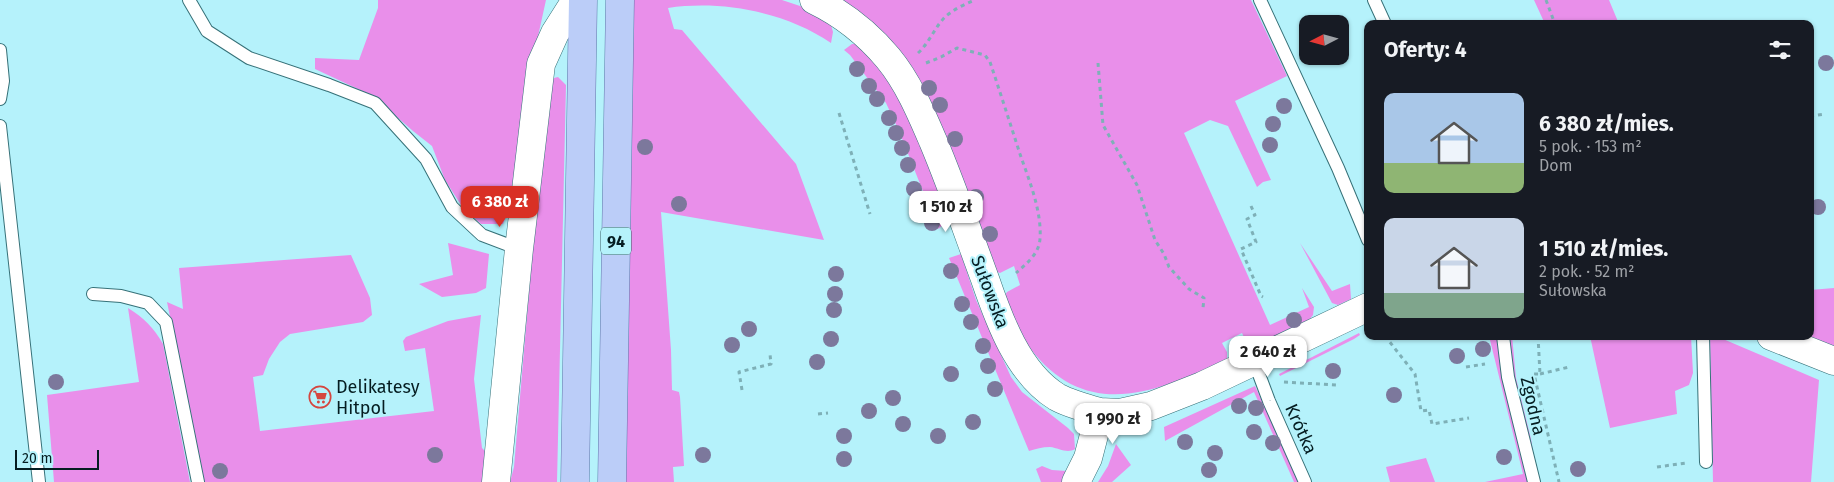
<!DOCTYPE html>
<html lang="pl">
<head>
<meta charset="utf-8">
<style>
	:root { --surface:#171b24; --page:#242831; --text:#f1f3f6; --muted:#9ea1a6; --accent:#d93025 }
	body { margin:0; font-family:"Fira Sans",sans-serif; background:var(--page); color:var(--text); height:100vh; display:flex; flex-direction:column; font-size:19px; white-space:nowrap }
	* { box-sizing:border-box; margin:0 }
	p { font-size:16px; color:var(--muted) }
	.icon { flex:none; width:28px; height:28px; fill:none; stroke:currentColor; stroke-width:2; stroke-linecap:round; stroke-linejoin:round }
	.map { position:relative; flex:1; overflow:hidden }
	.details { position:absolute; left:1364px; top:20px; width:450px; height:320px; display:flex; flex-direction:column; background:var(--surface); border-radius:10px; box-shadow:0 1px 4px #0004 }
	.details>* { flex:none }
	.needle { width:32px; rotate:264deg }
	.buttons { position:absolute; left:1299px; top:15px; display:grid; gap:10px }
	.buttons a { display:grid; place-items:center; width:50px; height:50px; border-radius:10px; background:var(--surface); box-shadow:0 1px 4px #0004; font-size:25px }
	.scale { position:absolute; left:15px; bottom:12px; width:84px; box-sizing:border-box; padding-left:5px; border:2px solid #051d21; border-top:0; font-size:14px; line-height:18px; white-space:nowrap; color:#051d21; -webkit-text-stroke:4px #b5f2fb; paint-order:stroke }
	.price { position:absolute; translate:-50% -42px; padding:0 11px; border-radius:10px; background:#fff; color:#222; font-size:16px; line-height:32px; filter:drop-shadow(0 1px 2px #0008) }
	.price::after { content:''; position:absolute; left:50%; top:30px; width:15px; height:11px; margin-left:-8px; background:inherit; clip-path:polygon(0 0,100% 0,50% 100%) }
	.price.on { background:var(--accent); color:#fff }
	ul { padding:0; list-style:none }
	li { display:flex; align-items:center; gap:15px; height:125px; padding:0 20px }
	li span { display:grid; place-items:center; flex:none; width:140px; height:100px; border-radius:10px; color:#555 }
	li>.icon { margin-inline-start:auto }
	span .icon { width:60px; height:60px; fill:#fffc; stroke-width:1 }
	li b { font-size:21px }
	h2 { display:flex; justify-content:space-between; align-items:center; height:60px; padding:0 20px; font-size:21px }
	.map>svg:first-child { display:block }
	.green { fill:#e98fea }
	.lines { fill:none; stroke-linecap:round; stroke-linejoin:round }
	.service-casing { stroke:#367178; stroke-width:14 }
	.tertiary-casing { stroke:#367178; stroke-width:29 }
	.primary-casing { stroke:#5e79aa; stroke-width:29 }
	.path { stroke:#7eb0b7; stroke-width:3; stroke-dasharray:4 4; stroke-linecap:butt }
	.service { stroke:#fff; stroke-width:12 }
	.tertiary { stroke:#fff; stroke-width:28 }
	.primary { stroke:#bbcdf8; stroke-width:28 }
	.tree { fill:#7c789c }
	.labels { text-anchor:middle; stroke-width:4; stroke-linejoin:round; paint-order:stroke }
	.shield { fill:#b5f2fb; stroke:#3a5d62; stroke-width:1 }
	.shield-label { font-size:16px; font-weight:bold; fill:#051d21 }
	.street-label { font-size:18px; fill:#051d21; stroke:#b5f2fb }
	.poi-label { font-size:18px; fill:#051d21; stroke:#b5f2fb; text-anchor:start }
</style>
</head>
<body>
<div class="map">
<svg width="1834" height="482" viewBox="0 0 1834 482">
	<rect width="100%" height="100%" fill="#b5f2fb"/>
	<path class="green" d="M378,0h168l-11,50 -21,144 -11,30h-22l-18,-16 -18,-28 -13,-34 -19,-15 -40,-35 -58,-27v-11l44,2 19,-52z
		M634,0h148l21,7 28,18 2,7 -2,11c-45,-31 -109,-43 -163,-35l6,21 8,1 114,134 28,76 -163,-28 10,138 1,40 7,2 1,5 4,69 -11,1 1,15h-51z
		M837,0h414l36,76 -52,25 36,79 -8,2 -6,5 -29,-61 -18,-6 -26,13 86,192 39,-18 -7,-19 12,19 -1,8 -4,5 -60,28 -7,-15 -20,10 5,9v7c-70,34 -141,63 -197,-11 -11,-15 -18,-33 -26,-51l3,-5 13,-7 -6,-19 -14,7 -6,-2 -38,-106z
		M1534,0h75l10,24h-74z
		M852,44h6c8,8 16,17 23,26 33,43 50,97 68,146l-2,6 -9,7 -39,-98 -13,-28 -36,-48 -6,-5z
		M558,77l8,8 -9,397h-47l4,-15 26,-303 10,-81 4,-5z
		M448,243l41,11 -3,34 -10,5 -34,4 -23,-13 34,-9z
		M1300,243l32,48 18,-7 1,15 -13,6 -6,-2z
		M961,254l15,46 35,77 11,15 46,36 6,6 1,15c-8,5 -16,-1 -25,-2 -8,0 -14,2 -21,4l-80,-193z
		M351,255l19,43 2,17 -9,7 -73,12 -10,8 -11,17 -6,16 -10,2 7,54 174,-20 -9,-63 -20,3 -2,-10 3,-4 42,-16 33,-6 -7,64 8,69 5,5 -2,29h-281l-37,-180 16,7 -4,-41z
		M1834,288v58l-27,-10h3v-46z
		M128,308c16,10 26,20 35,36l27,138h-136l-7,-87 92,-13z
		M1359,333l1,2 -6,4 -74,37 -1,-2z
		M1489,336h9l9,58 21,88h-43l38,-8z
		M1509,336h3l4,42 15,61 6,37 -23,-97z
		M1590,336h101l2,37 -4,12 -14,6 2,23 -67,14z
		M1710,336h6l103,44 -8,102h-98z
		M1255,386l44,96h-5l-40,-90 -89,49 -1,-14z
		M1116,444l15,21 -19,17h-14l10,-16z
		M1426,458l9,24h-45l-4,-15z
		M1042,466l10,4 15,1 -2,11h-24l-5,-13z"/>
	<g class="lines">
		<g class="service-casing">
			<path id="service" d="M189,0l18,31 42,27 80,27 46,18 51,56 26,48 30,28 37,14
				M1260,0l78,168 30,72
				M1374,0l11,24
				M0,50l3,31 -3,18
				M0,126l39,356
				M93,294l28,2 27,7 18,19 32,160
				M1503,336l5,41 26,105
				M1703,336l3,126
				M1254,361l15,40 36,81"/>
		</g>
		<g class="tertiary-casing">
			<path id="tertiary" d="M814,0c29,14 53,33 74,58 20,24 33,55 45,83 19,45 35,92 52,138 14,41 33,94 72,118 13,7 28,11 43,15
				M1771,336l63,25
				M496,482l23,-233 22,-185 14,-31 21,-33
				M1076,482l12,-24 12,-46 20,1 31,-7 51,-20 166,-79"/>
		</g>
		<g class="primary-casing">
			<path id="primary" d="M575,482l8,-482
				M612,482l8,-482"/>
		</g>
		<path class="path" d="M1546,0l9,24
			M918,53c11,-10 16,-24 26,-35 8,-8 21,-14 31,-18
			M926,63l15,-6 16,-9 28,7 5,7c10,30 20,61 30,92 9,26 22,57 20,85 -1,15 -14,25 -24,34
			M1098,63l5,62 34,60 18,55 9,14 5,13 20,22 15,9 -1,10
			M839,113l31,101
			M1810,116l15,-2
			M1251,206l4,9 -8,4 9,23 -15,7 20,47 2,1
			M1385,336l30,38 6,37 8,-1 3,14 37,-6
			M1538,336l2,38h-6l25,108
			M1466,367l19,-3
			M1540,374l29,-7
			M1284,382l52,3
			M742,390l-3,-18 32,-8 -1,-10
			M818,414l10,-1
			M1657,467l29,-4"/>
		<use href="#service" class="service"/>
		<use href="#tertiary" class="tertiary"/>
		<use href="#primary" class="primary"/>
	</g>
	<g class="tree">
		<circle cx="1826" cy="63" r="8"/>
		<circle cx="857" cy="69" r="8"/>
		<circle cx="869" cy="86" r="8"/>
		<circle cx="929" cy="88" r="8"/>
		<circle cx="877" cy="99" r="8"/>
		<circle cx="940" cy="105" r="8"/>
		<circle cx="1284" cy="106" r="8"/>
		<circle cx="889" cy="118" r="8"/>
		<circle cx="1273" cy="124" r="8"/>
		<circle cx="896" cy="133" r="8"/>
		<circle cx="955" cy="139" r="8"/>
		<circle cx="1270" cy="145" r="8"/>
		<circle cx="645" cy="147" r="8"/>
		<circle cx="902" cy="148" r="8"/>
		<circle cx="908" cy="165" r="8"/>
		<circle cx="914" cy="189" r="8"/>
		<circle cx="976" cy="197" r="8"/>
		<circle cx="679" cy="204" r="8"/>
		<circle cx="926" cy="206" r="8"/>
		<circle cx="1818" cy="207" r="8"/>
		<circle cx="932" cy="223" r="8"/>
		<circle cx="990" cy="234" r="8"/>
		<circle cx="951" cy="271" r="8"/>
		<circle cx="836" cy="274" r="8"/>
		<circle cx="835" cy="294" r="8"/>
		<circle cx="962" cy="304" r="8"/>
		<circle cx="834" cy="310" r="8"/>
		<circle cx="1294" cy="320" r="8"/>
		<circle cx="971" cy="322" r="8"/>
		<circle cx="749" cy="329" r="8"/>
		<circle cx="831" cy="339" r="8"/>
		<circle cx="732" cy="345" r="8"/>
		<circle cx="983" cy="346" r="8"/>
		<circle cx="1483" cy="349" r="8"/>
		<circle cx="1457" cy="356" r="8"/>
		<circle cx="817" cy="362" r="8"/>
		<circle cx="988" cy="366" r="8"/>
		<circle cx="1333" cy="371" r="8"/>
		<circle cx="951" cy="374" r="8"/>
		<circle cx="56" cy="382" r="8"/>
		<circle cx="995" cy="389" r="8"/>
		<circle cx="1394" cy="395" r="8"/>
		<circle cx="893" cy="398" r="8"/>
		<circle cx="1239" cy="406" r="8"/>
		<circle cx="1256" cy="408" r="8"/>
		<circle cx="869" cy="411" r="8"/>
		<circle cx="973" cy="422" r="8"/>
		<circle cx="903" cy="424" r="8"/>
		<circle cx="1254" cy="432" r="8"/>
		<circle cx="844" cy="436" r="8"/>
		<circle cx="938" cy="436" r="8"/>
		<circle cx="1185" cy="442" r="8"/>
		<circle cx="1273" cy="443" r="8"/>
		<circle cx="1215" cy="453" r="8"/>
		<circle cx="435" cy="455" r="8"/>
		<circle cx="703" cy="455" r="8"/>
		<circle cx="1504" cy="457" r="8"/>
		<circle cx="844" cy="459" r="8"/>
		<circle cx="1578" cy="469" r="8"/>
		<circle cx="1209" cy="470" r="8"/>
		<circle cx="220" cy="471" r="8"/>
	</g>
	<defs>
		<g id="supermarket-ring" transform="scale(1.125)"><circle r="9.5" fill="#b5f2fb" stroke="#d5463f" stroke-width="1.5"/><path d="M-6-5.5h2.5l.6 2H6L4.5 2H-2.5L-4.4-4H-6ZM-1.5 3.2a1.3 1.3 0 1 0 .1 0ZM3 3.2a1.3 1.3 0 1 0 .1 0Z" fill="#d5463f"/></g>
	</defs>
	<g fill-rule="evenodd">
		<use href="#supermarket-ring" x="320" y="397"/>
	</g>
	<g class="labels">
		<rect class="shield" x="601" y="227.5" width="30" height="27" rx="4"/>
		<g class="shield-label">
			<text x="616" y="247">94</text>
		</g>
		<g class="street-label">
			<text transform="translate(990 292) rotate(69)" y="6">Sułowska</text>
			<text transform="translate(1533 406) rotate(77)" y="6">Zgodna</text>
			<text transform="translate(1301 429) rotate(66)" y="6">Krótka</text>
		</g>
		<g class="poi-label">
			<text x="336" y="393">Delikatesy<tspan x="336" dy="21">Hitpol</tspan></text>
		</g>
	</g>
</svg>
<div class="buttons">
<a><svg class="needle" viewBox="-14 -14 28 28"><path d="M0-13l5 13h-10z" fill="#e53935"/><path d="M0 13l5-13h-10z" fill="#9ea1a6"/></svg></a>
</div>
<div class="scale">20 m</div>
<b class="price on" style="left:500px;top:228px">6 380 zł</b>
<b class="price" style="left:946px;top:233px">1 510 zł</b>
<b class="price" style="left:1268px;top:378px">2 640 zł</b>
<b class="price" style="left:1113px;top:445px">1 990 zł</b>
<section class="details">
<h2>Oferty: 4<svg class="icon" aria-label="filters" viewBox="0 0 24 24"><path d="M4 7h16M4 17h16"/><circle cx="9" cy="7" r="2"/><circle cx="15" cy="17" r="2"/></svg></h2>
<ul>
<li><span style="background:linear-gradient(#a9c7e8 70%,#8fb573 0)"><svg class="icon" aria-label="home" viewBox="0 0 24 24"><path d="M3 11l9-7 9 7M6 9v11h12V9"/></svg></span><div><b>6 380 zł/mies.</b><p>5 pok. · 153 m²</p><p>Dom</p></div></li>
<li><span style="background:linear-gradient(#c9d6e8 75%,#7fa58c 0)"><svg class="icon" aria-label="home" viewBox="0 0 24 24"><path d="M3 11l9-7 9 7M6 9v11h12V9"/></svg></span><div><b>1 510 zł/mies.</b><p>2 pok. · 52 m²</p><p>Sułowska</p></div></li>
</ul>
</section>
</div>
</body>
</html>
